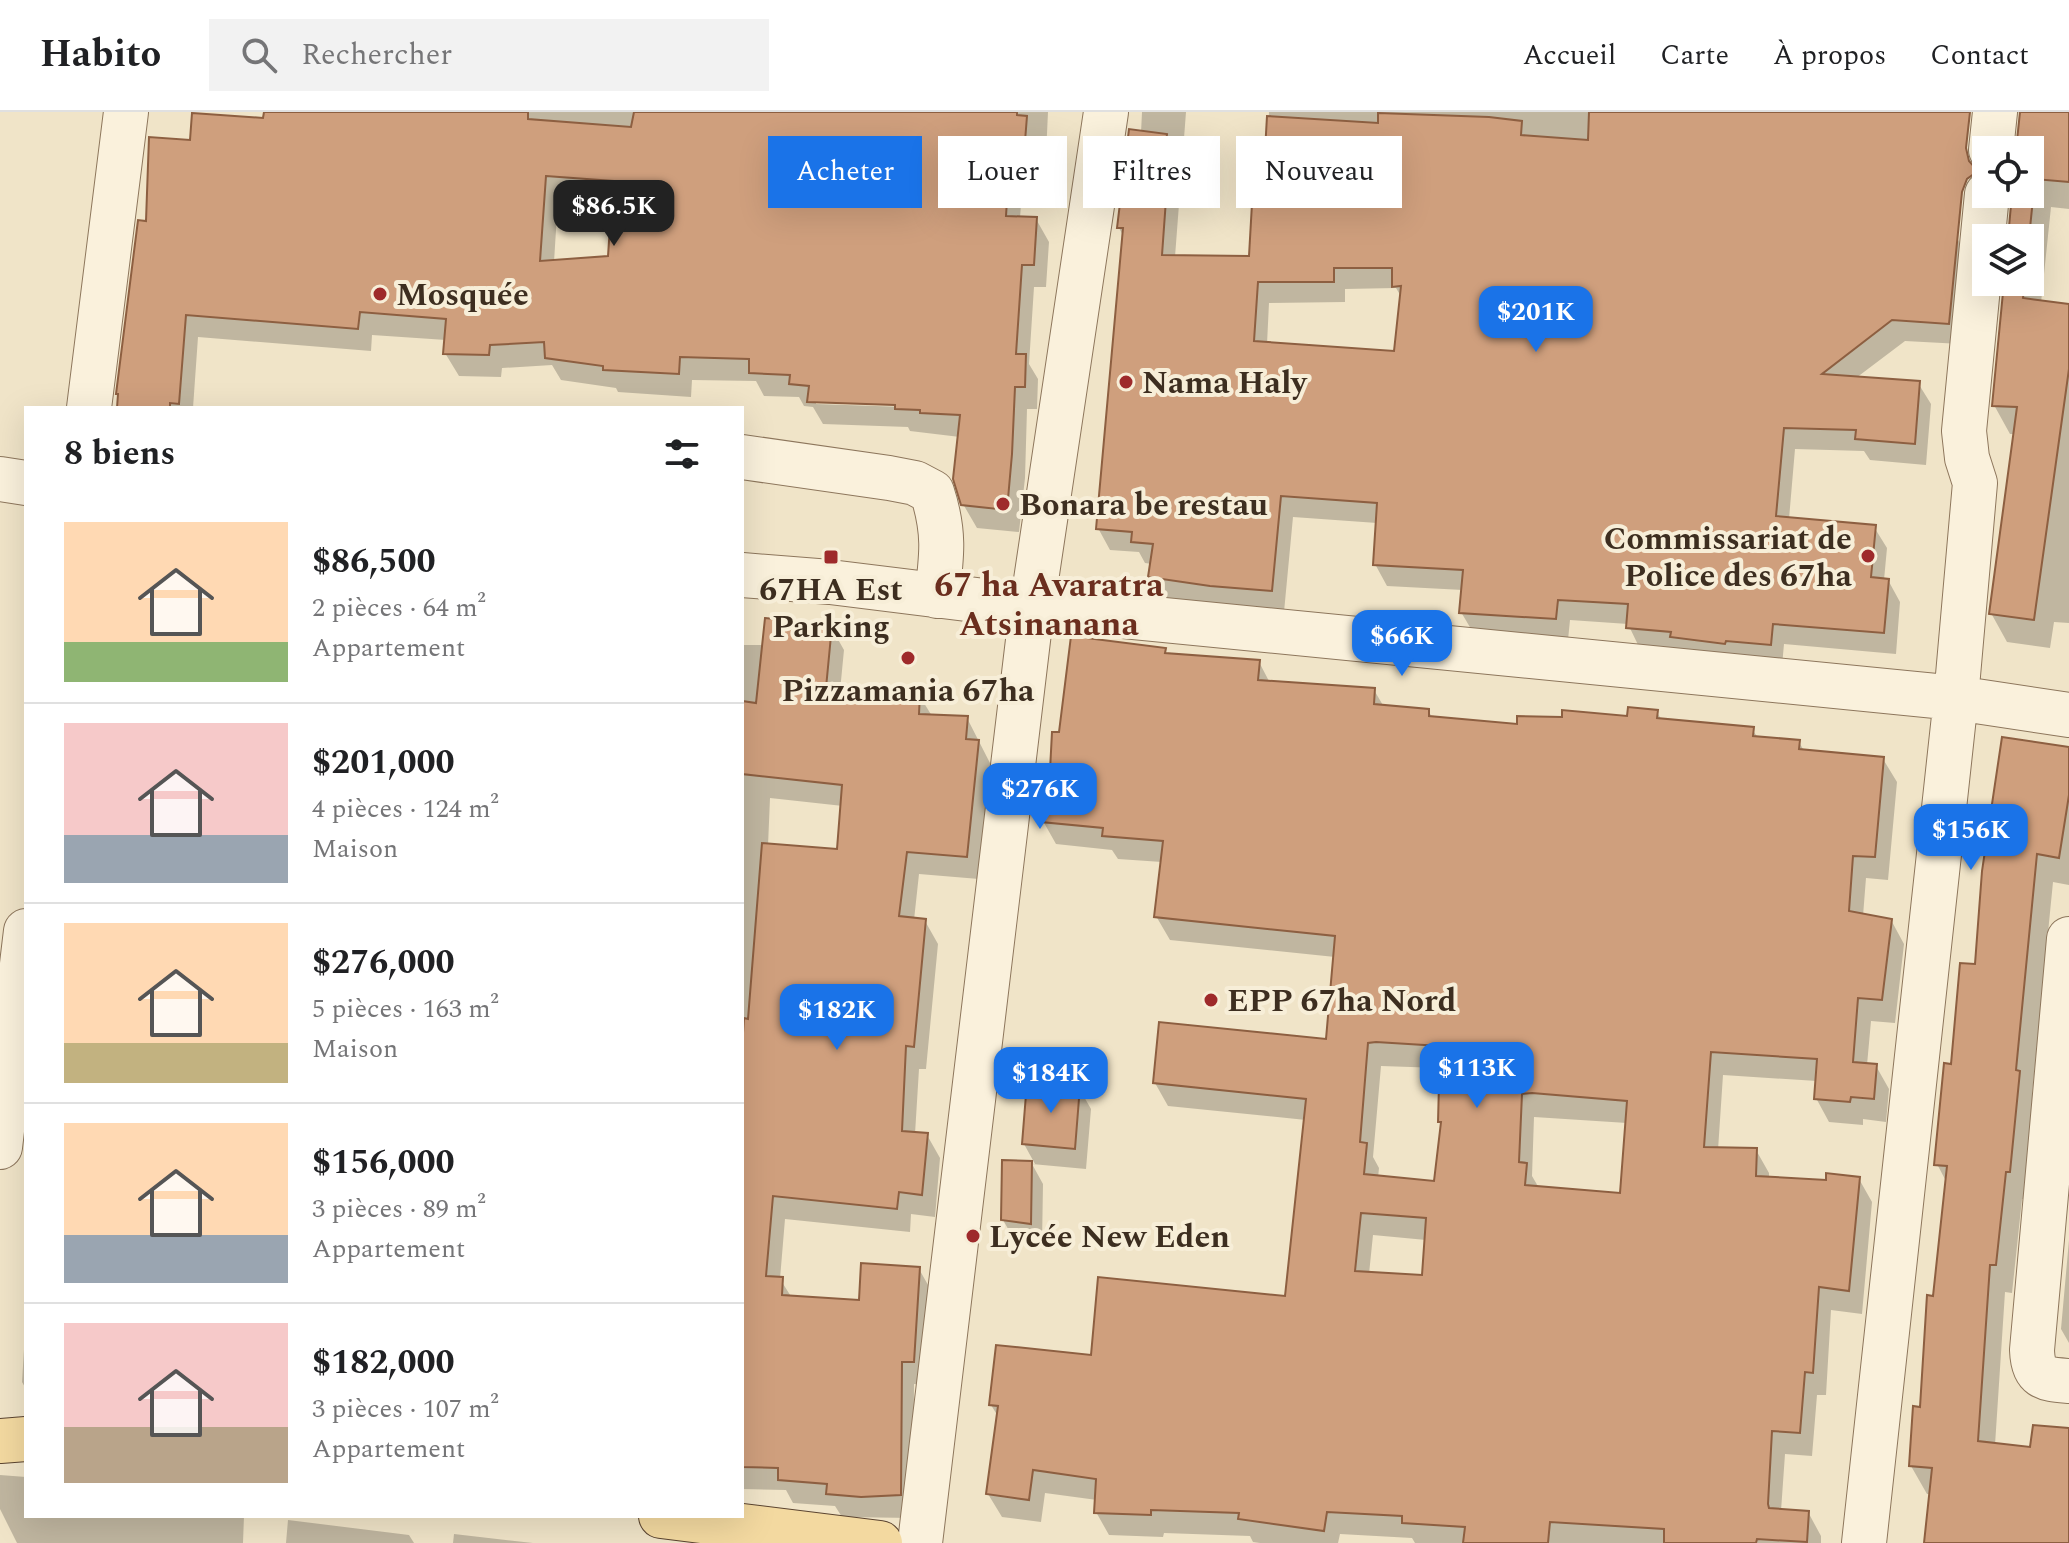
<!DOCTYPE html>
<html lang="fr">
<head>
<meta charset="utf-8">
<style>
	:root { --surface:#fff; --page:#f2f2f2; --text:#202124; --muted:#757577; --line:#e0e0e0; --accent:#1a73e8 }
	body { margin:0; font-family:Spectral,serif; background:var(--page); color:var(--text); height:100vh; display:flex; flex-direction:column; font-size:30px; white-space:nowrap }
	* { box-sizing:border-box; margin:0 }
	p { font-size:26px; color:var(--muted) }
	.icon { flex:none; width:44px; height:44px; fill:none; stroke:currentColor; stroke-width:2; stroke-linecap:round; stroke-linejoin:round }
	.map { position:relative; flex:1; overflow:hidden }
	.panel { position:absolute; left:24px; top:294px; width:720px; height:1112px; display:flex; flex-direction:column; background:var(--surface); border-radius:0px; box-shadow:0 8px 32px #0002 }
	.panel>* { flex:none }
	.banner { position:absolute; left:768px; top:24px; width:760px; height:72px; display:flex; gap:16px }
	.buttons { position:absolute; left:1972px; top:24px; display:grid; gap:16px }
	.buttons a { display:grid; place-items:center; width:72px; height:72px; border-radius:0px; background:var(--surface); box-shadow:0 8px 32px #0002; font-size:40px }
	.price { position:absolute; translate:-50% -68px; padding:0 18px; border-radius:16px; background:var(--accent); color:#fff; font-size:26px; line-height:52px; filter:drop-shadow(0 2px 4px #0008) }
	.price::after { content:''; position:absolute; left:50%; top:48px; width:24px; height:18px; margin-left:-12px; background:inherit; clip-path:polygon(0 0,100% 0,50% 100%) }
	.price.active { background:#222; color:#fff }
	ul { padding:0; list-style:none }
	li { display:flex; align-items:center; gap:24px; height:200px; padding:0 40px }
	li+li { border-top:2px solid var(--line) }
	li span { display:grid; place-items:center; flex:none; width:224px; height:160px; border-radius:0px; color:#555 }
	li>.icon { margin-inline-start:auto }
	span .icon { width:96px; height:96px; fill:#fffc; stroke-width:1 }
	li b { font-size:34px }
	h2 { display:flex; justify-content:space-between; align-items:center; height:96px; padding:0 40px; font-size:34px }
	.pill { padding:0 28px; border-radius:0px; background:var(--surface); box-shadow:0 8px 32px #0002; font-size:28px; line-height:72px }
	.pill.active { background:var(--accent); color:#fff }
	header { display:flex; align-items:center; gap:48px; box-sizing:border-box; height:112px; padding:0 40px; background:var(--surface); border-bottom:2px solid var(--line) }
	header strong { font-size:38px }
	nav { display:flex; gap:44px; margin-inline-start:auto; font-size:28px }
	.search { width:560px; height:72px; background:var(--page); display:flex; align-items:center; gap:20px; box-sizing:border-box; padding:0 28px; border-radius:0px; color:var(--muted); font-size:30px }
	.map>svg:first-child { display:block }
	.shadow { fill:#0003; fill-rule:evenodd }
	.building { fill:#cf9f7d; stroke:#8d5f41; stroke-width:2; fill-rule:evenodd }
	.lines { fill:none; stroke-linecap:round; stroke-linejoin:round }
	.minor-casing { stroke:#8d765c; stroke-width:46 }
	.major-casing { stroke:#5b4430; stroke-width:46 }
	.minor { stroke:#faf1dc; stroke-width:44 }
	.major { stroke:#f3d9a0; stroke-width:44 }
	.poi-dot { fill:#9e2a2b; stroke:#f7eed8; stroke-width:3 }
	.labels { text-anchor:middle; stroke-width:8; stroke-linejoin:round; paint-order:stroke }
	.poi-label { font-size:32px; font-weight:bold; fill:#3d2e20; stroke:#f7eed8; text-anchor:start }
	.neighbourhood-label { font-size:34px; font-weight:bold; fill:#6b2e1e; stroke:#f7eed8 }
</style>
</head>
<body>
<header>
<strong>Habito</strong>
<div class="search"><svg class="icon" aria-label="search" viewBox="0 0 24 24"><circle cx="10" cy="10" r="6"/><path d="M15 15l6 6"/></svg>Rechercher</div>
<nav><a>Accueil</a><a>Carte</a><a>À propos</a><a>Contact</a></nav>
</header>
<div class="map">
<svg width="2069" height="1431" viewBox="0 0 2069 1431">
	<rect width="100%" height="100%" fill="#f0e4c8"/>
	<path class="shadow" d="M266,0h782l-3,64h-22l-3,42 16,1 13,23 -3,45h-12l-5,77 9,15 -1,30h-10l-2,69 -6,54 -42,-4 -14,-24 -3,-67 -50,-6 -2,-4 -85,-3 -10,-17 -9,-1 -5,-9 -35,-1 -8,-15 -64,-1 -1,17 -73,-5 -2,-4 -55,-8 -9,-15 -50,3 -1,9 -42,-1 -14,-23 1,-13 -74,-5 -1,16 -173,-14 -5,71h-74l73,-266 73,-22zM558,86l56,4 -4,55 -56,5zM816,288l89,3v4l-89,-3z
		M1142,0h44l-11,145 76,1 16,-104 2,-42h692l-4,126 12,22 -8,84 -56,-3 -49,37 62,5 13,21 -5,61 -56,-5 -6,-9 -69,-2 -6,70 85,8 13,21 -3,32h4l12,22 -4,52 -112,-10 -2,22 -142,-17 -12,-25 -58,-4 -2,20 -94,-6 -13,-22 2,-22 -76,-4 -12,-22 2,-41 -84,-6 -9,95 -61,-5 -61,-9 -12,-22 2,-12 -7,-1 -6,-11 -29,-2 -12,-22 26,-291 -5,-9 22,-95zM1396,176l6,10 -6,55 -129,-9 2,-41 76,-1v-13z
		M2018,0h51v97l-18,-2 -10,96 28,3v317l-15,-1 -4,26 -43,-6 -16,-29 24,-179h-5l-16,-29 12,-123h24v-44h-20l3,-44h17v-44h-12l4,-33z
		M831,515l13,23 -4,41 79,4 13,21 35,2 24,47 -12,114 -60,-5 -5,46 11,1 13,23 -12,125h-7l-4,65 12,1 13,23 -5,59 -24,-3 -1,18 -125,-13 -5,60 12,19 69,4 58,-33 13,23 -6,93 -12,-1 -1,134 -71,-1 -7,-11 -42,-3 -7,-13 -44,-1v-844h22zM770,686l73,8 -5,45 -70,-5z
		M1164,538l4,5 91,7 11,21 104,7 10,17 44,4 5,7 86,8 110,-8 28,-6 5,9 90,8 6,9 41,4 5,9 79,8 14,23 -9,98 -22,-2 -3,38 28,4 13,24 -9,79 -24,-2 -4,44 9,1 13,23 -3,33 -23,-3v6l-34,-3 -13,-24 1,-17 -94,-6 -5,75h38l13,23v6l58,4 32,-4 13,23 -10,112 -31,-4 -5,85h-9l-5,61 -27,-2 -4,57 27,1 13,24v7h-406l-3,-5 -72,-4 -2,9h-78l-7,-1 -3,-6 -86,-3 -1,4 -54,-2 -13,-23 1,-12 -52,-7 -4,29 -39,-5 -14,-23 11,-76 -8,-13 101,-48 195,-59 19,-178 -138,-14 -13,-23 173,-42 7,-84 -165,-17 -14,-24 6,-54 -44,-3 -6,-9 -56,-6 -13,-23 18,-87zM1381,954l59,2v53l2,5 -6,57 -58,-5 1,-10 -6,-11zM1534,1005l93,6 -5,72 -83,-7 -7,-12zM1373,1123l53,5 -2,37 -55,-3z
		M2069,637v136l-16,-3 -21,213 3,6 -9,99 -4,-1 -10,94 -7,-1 -10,153 37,4 37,-19v113h-143l5,-49h-4l-16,-28 11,-57 25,-226 -10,-19 15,-98 25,-99z
		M1079,976l12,21 -5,60 -54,-5 11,20 -1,60 -27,-3 -12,-21 1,-58 31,2 -11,-20z
		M2069,1128v103l-8,-14z
		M25,1221h1v56l-4,-7z
		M0,1363l26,2v39h218l-1,27h-226l-17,-34z
		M288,1408l121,15 5,8h-128z
		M454,1422l79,9h-80z"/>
	<path class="building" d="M264,0h264v7l103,8 3,-15h383v3l10,1 -3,38 -14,-1 -4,63 31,1 -3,48h-12l-6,89h10l-1,33h-10l-3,67 -5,56 -46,-5 -8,-26 7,-64 -40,-2v-3l-25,-1v-4l-88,-3 2,-16 -20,-2 1,-9 -41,-2v-14l-69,-2 -1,17 -76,-4v-4l-58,-8 -1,-16 -54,3 -1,10 -46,-1 3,-35 -86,-7 -2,17 -172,-14 -7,89 -9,-1v5h-53l1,-14h-2l22,-174 8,1 3,-84 41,3 2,-27 71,5zM546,64l67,5 -5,75 -68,5z
		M1589,0h381l-4,36 3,13 9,10 -11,8 -5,13 -13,132 -57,-4 -70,54 98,7 -5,63 -60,-5 1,-9 -72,-2 -8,88 100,9 -5,52 18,2 -5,54 -111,-9 -2,21 -45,-4 -1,3 -55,-7 1,-5 -45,-4 2,-24 -70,-4 -2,19 -97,-6 4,-43 -90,-5 4,-62 -96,-7 -9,95 -62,-5 -62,-9 5,-33 -22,-2 1,-10 -36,-3 27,-301h-6l12,-99 38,5 -1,9 4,1 -8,111 87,1 6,-105h10l2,-35 111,7v-10l111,4 33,4 -1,14 67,5zM1334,156h58v19l9,-1 -7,65 -140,-10 4,-59h76z
		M2020,0h49v70l-34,-3 -6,59h-21l4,-44h18v-44h-14z
		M2004,170h21l-2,16 46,6v65l-35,251 -45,-6 28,-207 -25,-1z
		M765,506l67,7 -6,63 94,5 -1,21 49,2 -2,23 13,1 -12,117 -60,-5 -8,64 27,3 -12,128 -8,-1 -4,85 26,2 -6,62 -23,-3 -2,17 -124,-13 -7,80 17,1 -1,18 77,5 2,-37 59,4 -6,95h-12l-1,133 -40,2 -35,-3 1,-10 -49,-4v-12l-36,-1v-419l2,-30 4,1 14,-176 75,6 5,-64 -100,-11v-73l14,2z
		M1071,524l95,12 -1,5 95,7 -2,20 117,8 -1,16 55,5v7l88,8v-8l45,1v-7l65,6 1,-9 30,3 -1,8 97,9 -1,9 47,4 -1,9 85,8 -9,100 -22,-1 -4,55 43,8 -10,81 -24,-2 -5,64 24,2 -3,35 -23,-2 -1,5 -36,-3 3,-40 -106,-7 -7,95 53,1 -1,28 70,4v-7l34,4 -11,114 -30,-4 -6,86 -8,-1 -5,61 -28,-2 -4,73 1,4 40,3 -2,31 -50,-3 -1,4h-92v-14l-114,-7 -2,21h-85l2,-16 -63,-4v-7l-75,-4 -3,19 -86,-12 1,-6 -88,-3v5l-57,-2 2,-34 -63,-9 -4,30 -43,-6 12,-88 -9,-1 7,-60 95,10 7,-78 187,19 21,-197 -153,-16 6,-61 167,17 9,-103 -181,-19 9,-76 -61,-5 1,-8 -62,-6 1,-32h7l3,-58h7zM1376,930l64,4 -2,76h3l-7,59 -70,-7 3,-31 -7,-1 8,-99zM1532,981l95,8 -7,92 -95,-8 2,-22 -8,-1 3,-68zM1361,1101l65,5 -4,57 -67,-4z
		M2002,625l67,10v48l-10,63 -22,-4 -21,216 4,1 -10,101h-4l-10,93h-6l-12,176 52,6 3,-22 36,3v115h-145l8,-75 -23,-2 4,-60 7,1 7,-112 6,1 14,-130 -13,-1 10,-102 7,1 9,-101 15,1 7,-93z
		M1027,970l53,4 -5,63 -53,-5z
		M1002,1048l30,1 -1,63 -30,-4z"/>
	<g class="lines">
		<g class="minor-casing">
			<path id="minor" d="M1991,38l4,-38
				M89,296l37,-296
				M742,345l147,21 26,5 17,9c13,40 10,63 5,104
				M0,367l26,4
				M742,463l88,7 202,25 924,91 113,17
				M2069,827l-37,411c1,29 13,29 37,31
				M0,1035l26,-216
				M920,1431l112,-936 74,-495
				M1864,1431l92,-845 19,-215 -8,-25 -3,-27 23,-237"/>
		</g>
		<g class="major-casing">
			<path id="major" d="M0,1329l26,-2
				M661,1404l219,27"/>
		</g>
		<use href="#minor" class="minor"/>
		<use href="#major" class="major"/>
	</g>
	<g class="poi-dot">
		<circle cx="380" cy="182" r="8"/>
		<circle cx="1126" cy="270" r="8"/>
		<circle cx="1003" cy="392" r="8"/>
		<circle cx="1868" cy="444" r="8"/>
		<rect x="823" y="437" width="16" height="16" rx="4"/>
		<circle cx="908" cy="546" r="8"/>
		<circle cx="1211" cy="888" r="8"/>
		<circle cx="973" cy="1124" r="8"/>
	</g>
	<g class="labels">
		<g class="poi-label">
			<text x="396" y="193">Mosquée</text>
			<text x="1142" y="281">Nama Haly</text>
			<text x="1019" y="403">Bonara be restau</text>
			<text x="1852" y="437" text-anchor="end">Commissariat de<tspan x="1852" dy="37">Police des 67ha</tspan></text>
			<text x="831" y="488" text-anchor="middle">67HA Est<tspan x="831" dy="37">Parking</tspan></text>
			<text x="908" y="589" text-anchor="middle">Pizzamania 67ha</text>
			<text x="1227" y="899">EPP 67ha Nord</text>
			<text x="989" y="1135">Lycée New Eden</text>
		</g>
		<g class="neighbourhood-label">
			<text x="1049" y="484">67 ha Avaratra<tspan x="1049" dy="39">Atsinanana</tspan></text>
		</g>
	</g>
</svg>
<div class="buttons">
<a><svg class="icon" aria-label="locate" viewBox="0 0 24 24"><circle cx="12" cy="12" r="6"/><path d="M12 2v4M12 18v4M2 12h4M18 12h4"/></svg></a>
<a><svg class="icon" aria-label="layers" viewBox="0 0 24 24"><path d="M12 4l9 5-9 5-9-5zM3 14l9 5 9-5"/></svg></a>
</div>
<b class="price active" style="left:614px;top:136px">$86.5K</b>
<b class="price" style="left:1536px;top:242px">$201K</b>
<b class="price" style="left:1402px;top:566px">$66K</b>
<b class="price" style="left:1040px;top:719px">$276K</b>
<b class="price" style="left:1971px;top:760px">$156K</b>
<b class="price" style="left:837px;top:940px">$182K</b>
<b class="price" style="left:1477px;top:998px">$113K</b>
<b class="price" style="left:1051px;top:1003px">$184K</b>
<div class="banner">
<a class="pill active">Acheter</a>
<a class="pill">Louer</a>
<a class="pill">Filtres</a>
<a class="pill">Nouveau</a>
</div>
<section class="panel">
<h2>8 biens<svg class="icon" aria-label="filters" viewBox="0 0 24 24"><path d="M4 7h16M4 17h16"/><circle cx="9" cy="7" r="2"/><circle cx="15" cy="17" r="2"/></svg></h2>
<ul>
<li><span style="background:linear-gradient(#ffd9b3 75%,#8fb573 0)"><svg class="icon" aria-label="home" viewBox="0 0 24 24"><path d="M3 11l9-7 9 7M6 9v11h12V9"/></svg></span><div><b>$86,500</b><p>2 pièces · 64 m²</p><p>Appartement</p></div></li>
<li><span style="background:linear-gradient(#f6c9c9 70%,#9aa5b1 0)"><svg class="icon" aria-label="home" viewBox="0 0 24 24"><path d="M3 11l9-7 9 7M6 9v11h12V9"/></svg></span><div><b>$201,000</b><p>4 pièces · 124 m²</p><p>Maison</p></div></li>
<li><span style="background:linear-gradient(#ffd9b3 75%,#c2b280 0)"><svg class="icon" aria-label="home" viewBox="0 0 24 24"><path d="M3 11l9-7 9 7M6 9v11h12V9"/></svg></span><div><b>$276,000</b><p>5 pièces · 163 m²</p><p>Maison</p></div></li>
<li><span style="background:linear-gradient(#ffd9b3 70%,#9aa5b1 0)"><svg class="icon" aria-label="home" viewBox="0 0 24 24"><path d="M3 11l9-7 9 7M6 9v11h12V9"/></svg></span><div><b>$156,000</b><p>3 pièces · 89 m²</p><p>Appartement</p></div></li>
<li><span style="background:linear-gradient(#f6c9c9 65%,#b9a48a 0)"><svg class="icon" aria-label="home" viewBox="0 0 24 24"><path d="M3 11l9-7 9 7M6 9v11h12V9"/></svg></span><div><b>$182,000</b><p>3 pièces · 107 m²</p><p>Appartement</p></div></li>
</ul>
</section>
</div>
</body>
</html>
